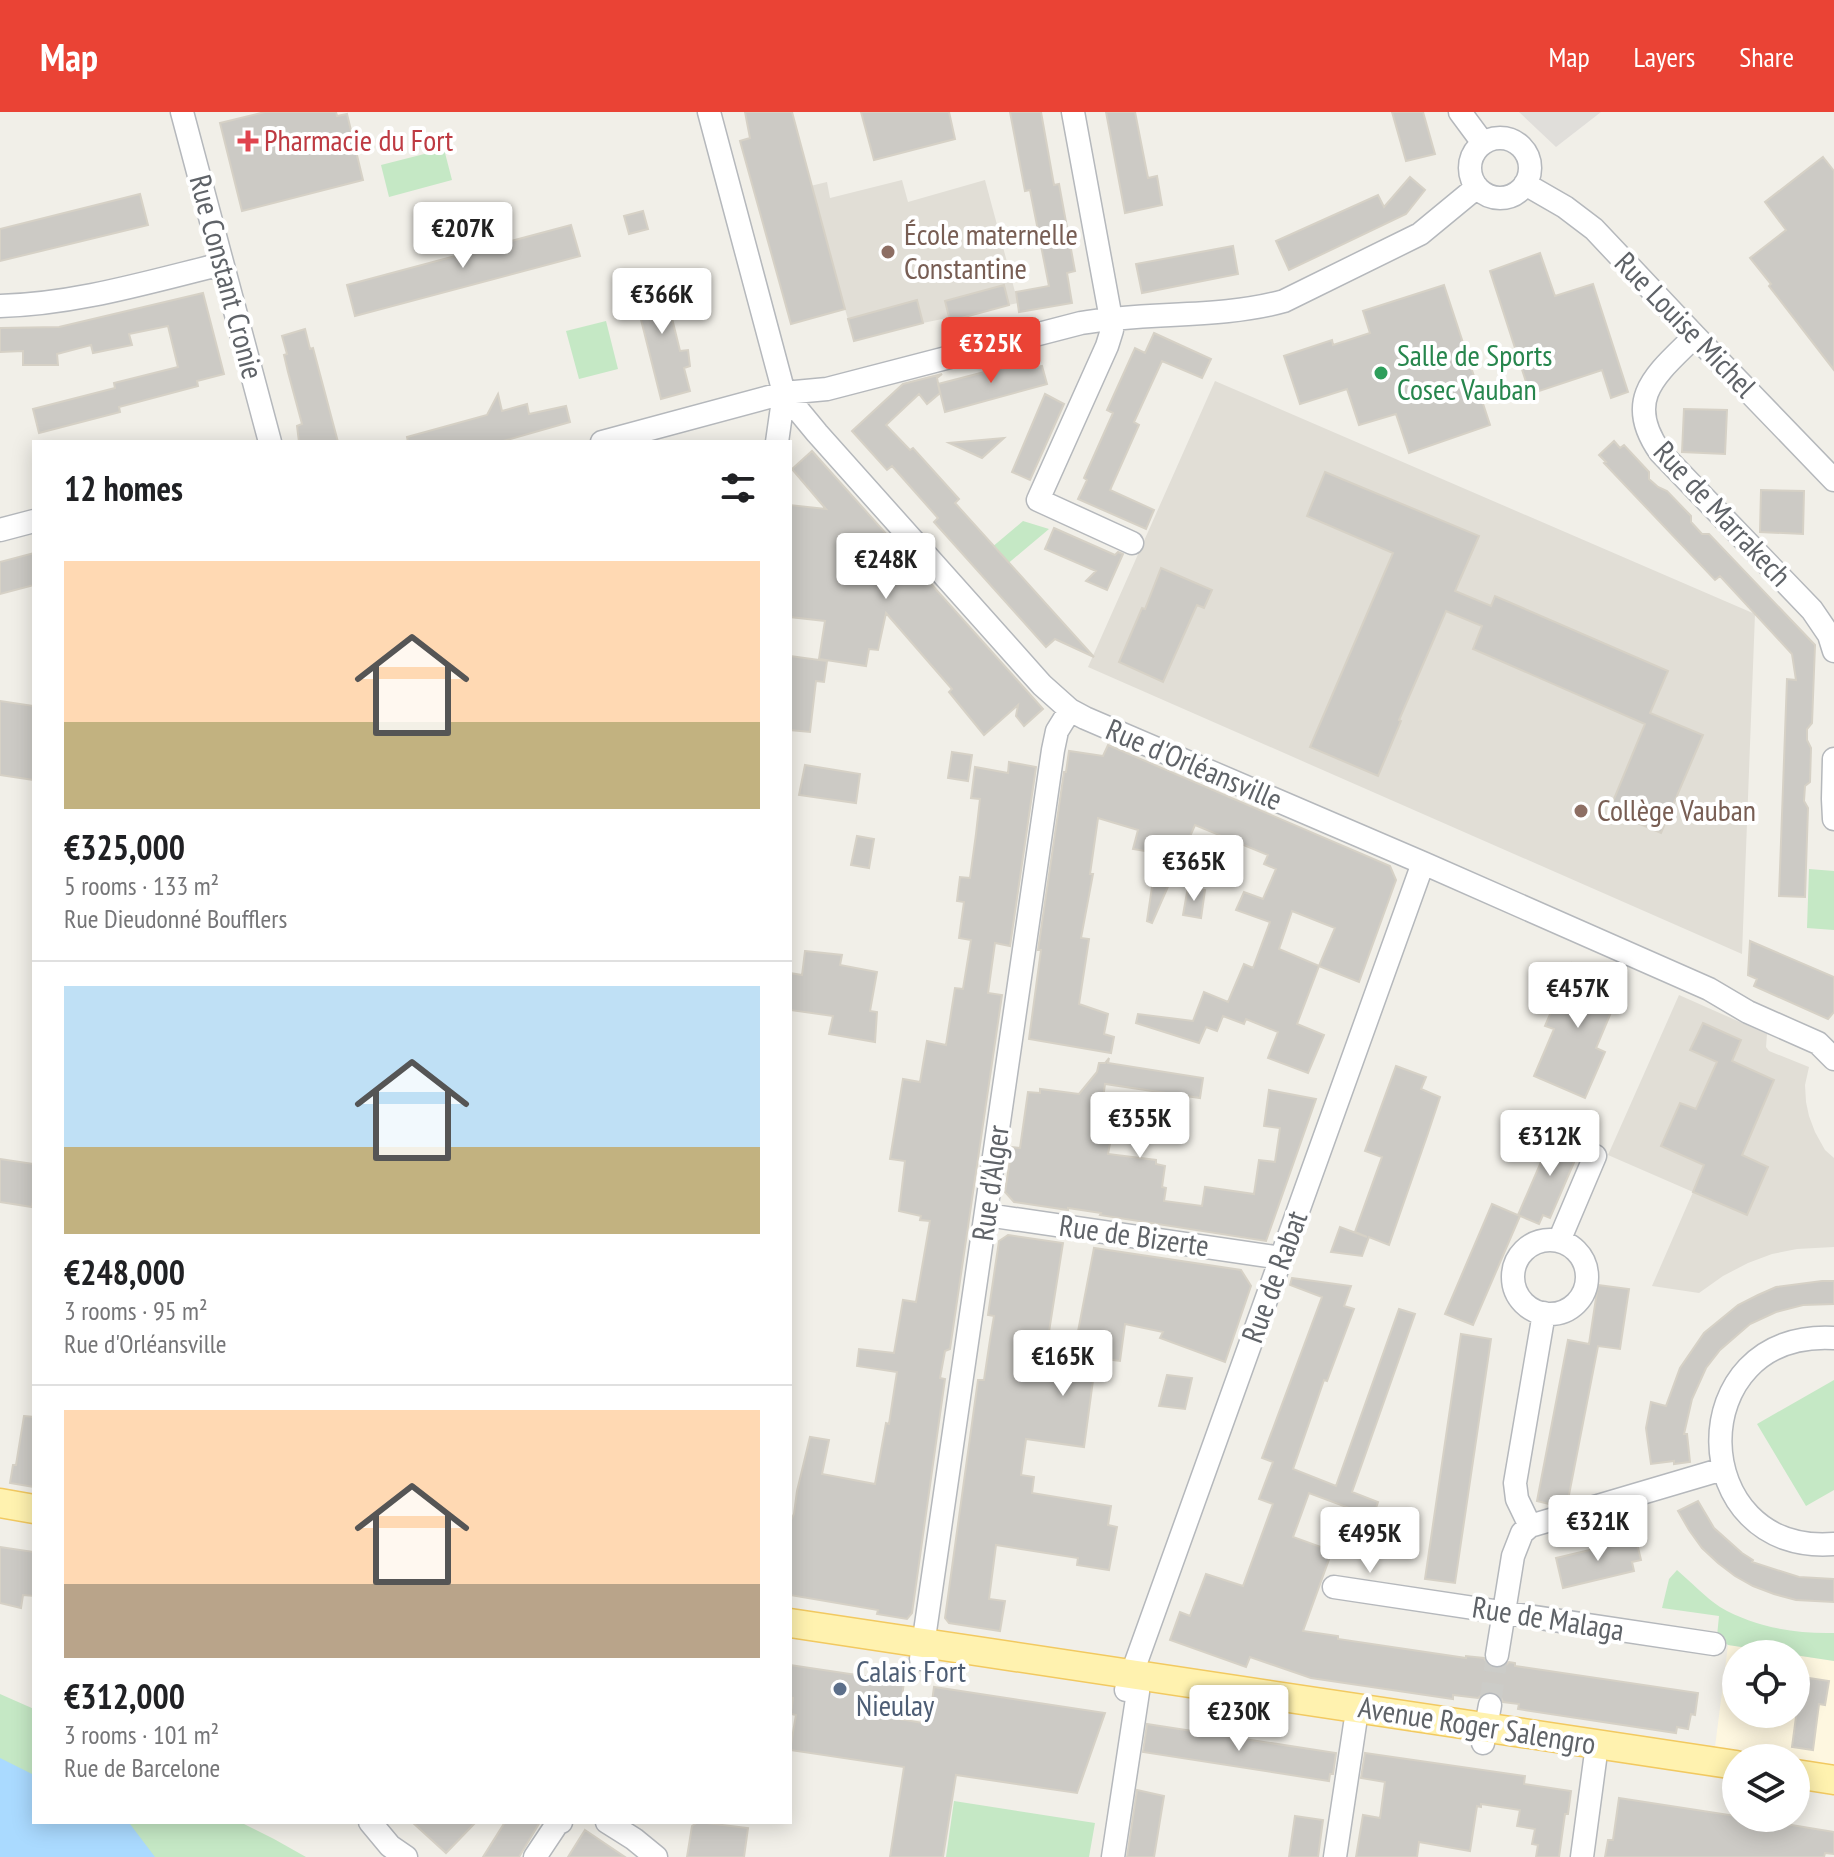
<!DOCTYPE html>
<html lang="en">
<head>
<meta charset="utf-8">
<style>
	:root { --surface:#fff; --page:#f2f2f2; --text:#202124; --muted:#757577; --line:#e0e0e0; --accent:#ea4335 }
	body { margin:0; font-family:"PT Sans Narrow",sans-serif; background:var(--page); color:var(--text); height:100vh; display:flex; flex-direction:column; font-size:30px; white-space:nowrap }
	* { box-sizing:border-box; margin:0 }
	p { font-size:26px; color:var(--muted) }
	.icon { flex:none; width:44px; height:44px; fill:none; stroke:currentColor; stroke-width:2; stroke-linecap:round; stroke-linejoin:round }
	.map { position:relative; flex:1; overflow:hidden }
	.details { position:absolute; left:32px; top:328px; width:760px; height:1384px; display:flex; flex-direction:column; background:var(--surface); border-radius:0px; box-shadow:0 4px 20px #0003 }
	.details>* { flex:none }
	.tools { position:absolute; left:1722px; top:1528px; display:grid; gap:16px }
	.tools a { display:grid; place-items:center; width:88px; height:88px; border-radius:50%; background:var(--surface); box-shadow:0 4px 20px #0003; font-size:40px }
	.price { position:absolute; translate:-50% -68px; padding:0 18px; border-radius:8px; background:#fff; color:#222; font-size:26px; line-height:52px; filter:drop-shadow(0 2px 4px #0008) }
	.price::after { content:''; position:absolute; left:50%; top:48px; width:24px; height:18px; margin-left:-12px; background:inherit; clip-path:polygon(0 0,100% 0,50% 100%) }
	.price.current { background:var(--accent); color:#fff }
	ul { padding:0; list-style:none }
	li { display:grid; align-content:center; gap:16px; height:424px; padding:0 32px }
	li+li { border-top:2px solid var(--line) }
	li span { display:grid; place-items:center; height:248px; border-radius:0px; color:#555 }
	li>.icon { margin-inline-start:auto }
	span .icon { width:144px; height:144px; fill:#fffc; stroke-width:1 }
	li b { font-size:34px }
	h2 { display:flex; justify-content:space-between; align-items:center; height:96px; padding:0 32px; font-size:34px }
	header { display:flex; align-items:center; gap:48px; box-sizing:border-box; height:112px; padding:0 40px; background:var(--accent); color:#fff }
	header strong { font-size:38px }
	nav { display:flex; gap:44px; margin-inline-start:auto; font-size:28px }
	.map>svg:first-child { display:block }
	.commercial { fill:#fef7e0 }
	.industrial { fill:#e0deda }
	.education { fill:#e1ded6 }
	.green { fill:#c5e8c5 }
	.water { fill:#aadaff }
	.building { fill:#cccac5; stroke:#d6d1c6; stroke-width:2; fill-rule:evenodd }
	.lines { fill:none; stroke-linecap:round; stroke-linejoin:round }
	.minor-tunnel { stroke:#ccccc8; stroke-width:22; stroke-dasharray:22 11; stroke-linecap:butt }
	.minor-casing { stroke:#b5b8bc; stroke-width:25 }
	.major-casing { stroke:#f2c960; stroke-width:31 }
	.minor { stroke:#fff; stroke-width:22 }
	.major { stroke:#fff2af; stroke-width:28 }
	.health-dot { fill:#e0444e; stroke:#fff; stroke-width:3 }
	.education-dot { fill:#8d6e63; stroke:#fff; stroke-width:3 }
	.leisure-dot { fill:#2e9e5b; stroke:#fff; stroke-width:3 }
	.service-dot { fill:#5c6f8a; stroke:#fff; stroke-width:3 }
	.labels { text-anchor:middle; stroke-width:8; stroke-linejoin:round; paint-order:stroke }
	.health-label { font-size:30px; fill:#be3a42; stroke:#fff; text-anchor:start }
	.education-label { font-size:30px; fill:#785e54; stroke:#fff; text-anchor:start }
	.street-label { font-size:30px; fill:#5f6368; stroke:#fff }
	.leisure-label { font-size:30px; fill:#27864d; stroke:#fff; text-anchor:start }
	.service-label { font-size:30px; fill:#4e5e75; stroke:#fff; text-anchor:start }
</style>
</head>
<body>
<header>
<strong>Map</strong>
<nav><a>Map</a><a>Layers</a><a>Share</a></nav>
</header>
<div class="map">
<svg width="1834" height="1745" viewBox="0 0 1834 1745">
	<rect width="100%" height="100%" fill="#f1efe8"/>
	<path class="commercial" d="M1728,1533l59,9h-51v60h60v-59l38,6v104l-119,-18z"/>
	<path class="industrial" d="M1519,0h82l-45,35z"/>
	<path class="education" d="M902,68l6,22 77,-22 33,123 -95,20 -69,18 -9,-32 -54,15 -35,-125 71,-17 3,16z
		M1215,269l540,233 -13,340 -654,-287z
		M1679,883l88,39 -1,13 3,4 40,16 -4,18 1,17 3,14 6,16 10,18 9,8v89l-37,2 -25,5 -24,9 -25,13 -24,17 -47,-7 41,-94 -85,-37z"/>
	<path class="green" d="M444,37l8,31 -63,17 -8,-32z
		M606,209l12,48 -39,10 -13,-48z
		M1023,409l26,8 -62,52 -15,-17z
		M1809,757l25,2v59l-27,-2z
		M1834,1268v110l-28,16 -49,-82z
		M1677,1458c14,12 28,27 43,37 34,20 75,27 114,26v28l-106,-16 -11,-9 2,-20 -57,-8 7,-29z
		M0,1582l34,15v113h206l34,17 32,18h-306z
		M954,1689l141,22 -6,34h-143z"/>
	<path class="water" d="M0,1646l34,17v47h91l5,2 25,33h-155z"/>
	<path class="building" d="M265,0h71l1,4 10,-2 16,66 -121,31 -22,-88z
		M745,0h47l53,197 -54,15 -51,-183 10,-3z
		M861,0h88l6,27 -81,21z
		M1010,0h31l13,73 5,-1 16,87 -8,2 5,30 -53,9 -3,-20 33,-6 -19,-96 -5,1z
		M1106,0h29l13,66 9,-2 5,29 -37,8z
		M1392,0h31l12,42 -29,7z
		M1823,45l11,14v199l-65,-84 2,-2 -21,-26 36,-28 -21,-28z
		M1410,65l15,13 -19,24 -117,56 -13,-29 102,-46 6,12z
		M140,82l8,31 -148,36v-32z
		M643,99l5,18 -19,5 -5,-18z
		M571,113l9,31 -225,60 -8,-31z
		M1233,134l5,28 -96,19 -6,-29z
		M1540,141l15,43 38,-12 35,108 -17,6 -9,-28 -72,24 -40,-123z
		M659,161l6,22 8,-2 2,16 -5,1 10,41 8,-1 2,16 -6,2 6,23 -29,8 -30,-119z
		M1004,173l5,20 -59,16 -5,-20z
		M1444,173l46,140 -81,28 -13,-39 -37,11 -12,-36 -47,15 -16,-48 48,-16 1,5 37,-12 -7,-22z
		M203,181l21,81 -27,7 1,5 -79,21 1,5 -81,21 -6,-24 82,-21 -1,-5 64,-16 -10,-41 -39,8 3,11 -39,8 -2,-8 -34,9 1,11h-35v-14l-23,1v-24l59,-1z
		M917,188l6,23 -69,18 -6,-22z
		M305,217l5,20 3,-1 25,94h-39l-2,-16 5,-2 -14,-52 -4,-17 3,-1 -5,-18z
		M1154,221l57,26 -9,19 -40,-17 -28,61 5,3 -29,65 44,20 -8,19 -68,-30 9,-19 -3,-2 29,-65 -6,-3 28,-62 10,5z
		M1031,248l1,8 10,-2 5,18 -102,28 -7,-28z
		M942,262l-5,4 3,15 -13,11 -8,-10 -33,31 24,25 3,-2 46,51 -4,4 139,154 -39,-18 -9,8 -112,-125 4,-4 -46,-52 -5,4 -35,-39 51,-47z
		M498,282l4,17 25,-7 2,10 37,-8 4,16 -70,20h-92l-1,-5 80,-22z
		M1045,282l19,10 -34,76 -18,-8z
		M1684,297l43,1 -2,44 -43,-2z
		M1004,326l-22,20 -33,-15z
		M1614,329l6,7 4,-3 25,27v7l9,8 9,4 24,25v6l11,12h7l106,111 -3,78 -5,6v11l4,8 -1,34 -5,4 -1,15 4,7 -3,89 -26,-1 8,-217 9,1 -4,-26 -72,-78 -5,4 -111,-117 2,-1 -7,-7z
		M812,339l231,258 -19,17 -8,-10 2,-11 -34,30 -35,-43 3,-3 -66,-76 -8,37 -9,-1 -3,17 -47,-7 6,-38 -35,-4v-112l36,4 -34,-40z
		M1325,360l154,64 -24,55 36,15 4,-10 173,75 -18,42 53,22 -42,98 -52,-22 36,-87 -172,-75 9,-23 -36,-15 -47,109 2,1 -23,55 -68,-29 83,-194 -86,-37z
		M1761,378l43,1 -1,43 -43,-2z
		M1054,416l61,27 3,-3 5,2 -16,36 -21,-9 10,-10 -51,-22z
		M34,441v32l-34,9v-32z
		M1161,456l51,22 -8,18 -7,-3 -34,77 -44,-20 23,-54 3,1z
		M790,544l37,5 -3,21 -8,-1 -6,51 -20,-2z
		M0,589l34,5v74l-34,-5z
		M1108,633l282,121 6,14 -37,102 -40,-16 -22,58 27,11 -16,38 -40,-15 10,-26 -32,-13 -2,5 -21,-8 -6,15 -11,-4 -7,16 -63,-20 2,-9 55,7 11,-29 24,10 16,-38 9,4 17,-46 -34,-12 8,-18 19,7 13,-30 -12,-5 4,-9 -73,-30 -43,98 -5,-2 10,-68 -24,-4 5,-19 -40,-12 -8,56h3l-12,64 8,1 -10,65 29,10 -4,20 10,3 -3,16 -82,-14 12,-89h-3l26,-178h2l3,-21 34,5zM1292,799l43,17 -16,38 -40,-17z
		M952,640l20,3 -4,26 -20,-3z
		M1009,650l27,5 -26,179 -15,-3 -7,50 14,2 -52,354 -5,2 -5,27 5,1 -33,234 -5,6 -30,-5 1,-4 -88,-15v-73l4,-8 3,-23 13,-54 19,3 -7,34 53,10 11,-61 3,1 8,-52 -40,-6 2,-17 35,4 9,-53 13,2 14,-81 -10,-1 1,-4 -22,-5 6,-50 -15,-2 13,-80 17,3 7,-41 19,4 9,-57 8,1 8,-49 -12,-2 5,-36 -7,-1 3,-24 10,1 6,-44 4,-35 -9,-1 4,-31 33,6z
		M805,653l55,9 -4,29 -57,-8z
		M857,724l17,3 -5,29 -18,-3z
		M1188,775l17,3 -4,28 -18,-3z
		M1750,829l84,36v35l-6,7 -74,-33 3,-7 -9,-4z
		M805,839l37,4 -2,10 37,7 -7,39 7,1 -2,30 -46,-8 4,-18 -43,-6v-37l12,2z
		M1572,851l51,21 -27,64 9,4 -20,46 -51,-22 20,-47 -9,-3z
		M1703,911l38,17 -9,21 42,19 -32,75 26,12 -21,48 -54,-23 11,-27 -43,-19 19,-43 16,6 21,-47 -27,-12z
		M1109,946l-1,5 95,15 -3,20 -95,-14 -6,42 14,2 -5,26 48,6v4l9,2 -3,21 4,1 -2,13 38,5 3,-19 49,7 5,-34 16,2 5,-34 -16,-2 5,-36 47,9 -50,142 -166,-26 1,-2 -33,-5v2l-54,-8 -9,-10 7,-45 8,1 8,-56 12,1v-4l39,5 18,-22 2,-9h6z
		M1396,954l30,11 -5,12 19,8 -13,39 -38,109 -20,-8 -7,19 -31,-4 9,-25 27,10 -12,-5 27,-75 -17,-6z
		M1554,1020l28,12 -32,74 -7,-3 -4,9 -21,-9z
		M0,1047l34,5v28l-2,15 -32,-5z
		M1492,1092l28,12 -47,109 -28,-11z
		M1008,1123l55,8 -15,95 28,4 18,-94 147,22 10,16 -26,76 -65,-24 3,-6 -38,-8 -5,37 -24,-3 -12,89 -58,-8 -5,36 13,2 -2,16 79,13 -3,19 9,2 -8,43 -32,-5 1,-7 -82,-13 -7,54 16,2 -5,30 -51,-8 -4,-5 33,-238h6l6,-40 4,-24 -6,-1 11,-74z
		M1292,1166l59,8 -7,20 10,3 -27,72 -3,-1 -31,89 43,17 63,-177 16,5 -63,178 26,10 -5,15 -64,-24 -16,44 39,14 -29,80 35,5v3l128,19v-2l18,2 4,7 6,4 9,-1 6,-6 6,1v3l183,27 -3,22 -4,-1 -3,15 -11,-2 -1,6 -158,-24 1,-5 -16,-2 -3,-7 -8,-4 -7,1 -7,6 -25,-3v4l-142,-21 -61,-21 -4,10 -76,-27 10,-28 10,4 16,-42 37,12 30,-82 -14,-5 14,-37 -11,-4 60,-161 -32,-12z
		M1822,1169h12v23l-31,1 -27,7 -26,12 -30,26 -14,18 -14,31 -8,35h3l3,28 -16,2v-3l-23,3 -5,-36 5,-26 15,4 14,-38 24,-35 34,-28 20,-10 18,-8z
		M1598,1173l31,4 -9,60 -22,-3 -30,154 -15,5 -16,-4 31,-161 21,4z
		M1461,1222l30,5 -36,244 -30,-4z
		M1167,1263l25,3 -7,31 -26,-3z
		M24,1304l10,1v70l-24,-4 3,-18h3z
		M1698,1389l16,27 28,25 11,7 -1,2 47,15 35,2v23l-38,-2 -22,-6 -21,-8 -18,-10 -17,-13 -16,-15 -13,-18 -11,-19z
		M1636,1427l5,21 -9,2 2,9 -71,17 -7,-30z
		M0,1435l34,5v44l-11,-1 -2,13 -21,-5z
		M790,1553l114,17 -5,37 30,5 5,-37 171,26 -28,80 -121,-18 -13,82h-53l14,-90 -114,-17 6,-35 -5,-1 2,-16 -3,-1z
		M1796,1564l33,5 -4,24 -6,-1 -6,46 -21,-3 6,-45 -2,1z
		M1147,1612l189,29 -3,21h-3l-1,7 -186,-29z
		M1365,1641l160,23 -1,8 47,7 -3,23h-3l-6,43h-23l2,-12 -6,-1 3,-15 -18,-3 3,-16 -39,-6v3l-4,-1 -7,45 -51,-9 -2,15h-61l7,-42 17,3 5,-36 -24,-4z
		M1137,1678l27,6 -10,61h-27z
		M1619,1686l117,18v2h14l84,14v22l-9,-1 -1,4h-219l3,-17h5z
		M1295,1704l28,4 -5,37h-29z
		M412,1710h64l-30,31z
		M505,1710h35l-21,35h-36z
		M698,1710l50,6 -4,29h-57l5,-31z
		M585,1718l40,27h-57z"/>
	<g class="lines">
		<path class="minor-tunnel" d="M1490,1593l7,-50"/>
		<g class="minor-casing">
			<path id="minor" d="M182,0l88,330
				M709,0l75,281 -7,49
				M1073,0l38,207 1,11 -5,16 -69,154 94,43
				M1460,0l23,31
				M1470 56a30 30 0 1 1 60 0a30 30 0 1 1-60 0Z
				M1525,72l40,23 29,22 101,107 139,144
				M0,194c76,-2 148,-24 222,-42
				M1695,224c-37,37 -73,62 -35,116l152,158 17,25 5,16
				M784,281l33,40 225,252 28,25 15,8 338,145 286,126 39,23 70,31 16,16
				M602,330l182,-49 43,-4 254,-66c67,-12 138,-4 203,-22l136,-67 57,-47
				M0,418l34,-9
				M1834,647l-1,40 1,20
				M987,1103l295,43
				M1513 1165a37 37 0 1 1 74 0a37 37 0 1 1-74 0Z
				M1559,1129l36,-85
				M1834,1226c-154,-9 -149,218 0,206
				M1530,1414l-13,-27 -2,-16 29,-170
				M1334,1475l380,57
				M1497,1543l16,-99 9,-23 8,-7 193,-57
				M921,1547l132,-909 4,-19 13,-21
				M1126,1578l297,-827
				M1483,1631l7,-38
				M370,1710l20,24 16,11
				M607,1710l27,17 22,18
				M535,1745l22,-33 4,-2
				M1113,1745l25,-165
				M1335,1745l20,-133
				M1582,1745l13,-97"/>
		</g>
		<g class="major-casing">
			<path id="major" d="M0,1391l34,6
				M790,1511l946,142
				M1796,1662l38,6"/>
		</g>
		<use href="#minor" class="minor"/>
		<use href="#major" class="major"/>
	</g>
	<path class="health-dot" d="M244 17h8v8h8v8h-8v8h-8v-8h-8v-8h8z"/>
	<g class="education-dot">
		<circle cx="888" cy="140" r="8"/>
		<circle cx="1581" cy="699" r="8"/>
	</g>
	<circle class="leisure-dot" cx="1381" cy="261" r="8"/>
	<circle class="service-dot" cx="840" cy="1577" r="8"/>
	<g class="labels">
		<g class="health-label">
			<text x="264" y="39">Pharmacie du Fort</text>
		</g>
		<g class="education-label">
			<text x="904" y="133">École maternelle<tspan x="904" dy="34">Constantine</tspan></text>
			<text x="1597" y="709">Collège Vauban</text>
		</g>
		<g class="street-label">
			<text transform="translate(226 165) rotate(75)" y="10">Rue Constant Cronie</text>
			<text transform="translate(1685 213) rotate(46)" y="10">Rue Louise Michel</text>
			<text transform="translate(1722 402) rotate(47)" y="10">Rue de Marrakech</text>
			<text transform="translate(1194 653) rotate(23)" y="10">Rue d'Orléansville</text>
			<text transform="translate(991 1071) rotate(-82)" y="10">Rue d'Alger</text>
			<text transform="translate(1134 1124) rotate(8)" y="10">Rue de Bizerte</text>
			<text transform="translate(1275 1165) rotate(-70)" y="10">Rue de Rabat</text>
			<text transform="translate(1548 1507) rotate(9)" y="10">Rue de Malaga</text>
			<text transform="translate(1477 1614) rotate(9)" y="10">Avenue Roger Salengro</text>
		</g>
		<g class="leisure-label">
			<text x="1397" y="254">Salle de Sports<tspan x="1397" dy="34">Cosec Vauban</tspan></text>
		</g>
		<g class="service-label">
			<text x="856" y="1570">Calais Fort<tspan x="856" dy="34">Nieulay</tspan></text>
		</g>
	</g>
</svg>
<div class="tools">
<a><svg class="icon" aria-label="locate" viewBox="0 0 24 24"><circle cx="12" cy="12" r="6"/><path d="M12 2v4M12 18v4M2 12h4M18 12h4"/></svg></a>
<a><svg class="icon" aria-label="layers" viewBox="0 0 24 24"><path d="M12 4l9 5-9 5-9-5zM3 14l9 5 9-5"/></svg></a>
</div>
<b class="price" style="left:463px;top:158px">€207K</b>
<b class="price" style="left:662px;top:224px">€366K</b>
<b class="price current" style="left:991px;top:273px">€325K</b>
<b class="price" style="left:886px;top:489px">€248K</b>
<b class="price" style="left:1194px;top:791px">€365K</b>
<b class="price" style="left:1578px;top:918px">€457K</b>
<b class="price" style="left:1140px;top:1048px">€355K</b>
<b class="price" style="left:1550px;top:1066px">€312K</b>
<b class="price" style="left:1063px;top:1286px">€165K</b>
<b class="price" style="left:1598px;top:1451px">€321K</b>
<b class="price" style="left:1370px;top:1463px">€495K</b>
<b class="price" style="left:1239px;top:1641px">€230K</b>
<section class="details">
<h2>12 homes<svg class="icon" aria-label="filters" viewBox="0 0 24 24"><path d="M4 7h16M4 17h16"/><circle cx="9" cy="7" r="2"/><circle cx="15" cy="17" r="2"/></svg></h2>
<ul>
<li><span style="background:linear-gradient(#ffd9b3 65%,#c2b280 0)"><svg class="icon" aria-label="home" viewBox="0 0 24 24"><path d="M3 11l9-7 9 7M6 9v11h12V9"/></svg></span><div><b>€325,000</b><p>5 rooms · 133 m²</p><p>Rue Dieudonné Boufflers</p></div></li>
<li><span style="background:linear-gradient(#bfe0f5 65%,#c2b280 0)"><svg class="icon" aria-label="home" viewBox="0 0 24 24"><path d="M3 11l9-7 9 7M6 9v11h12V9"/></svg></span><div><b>€248,000</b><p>3 rooms · 95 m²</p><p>Rue d'Orléansville</p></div></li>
<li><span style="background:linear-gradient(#ffd9b3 70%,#b9a48a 0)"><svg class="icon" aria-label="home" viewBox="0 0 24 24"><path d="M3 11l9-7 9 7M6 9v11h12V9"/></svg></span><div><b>€312,000</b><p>3 rooms · 101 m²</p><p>Rue de Barcelone</p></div></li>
</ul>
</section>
</div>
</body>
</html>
